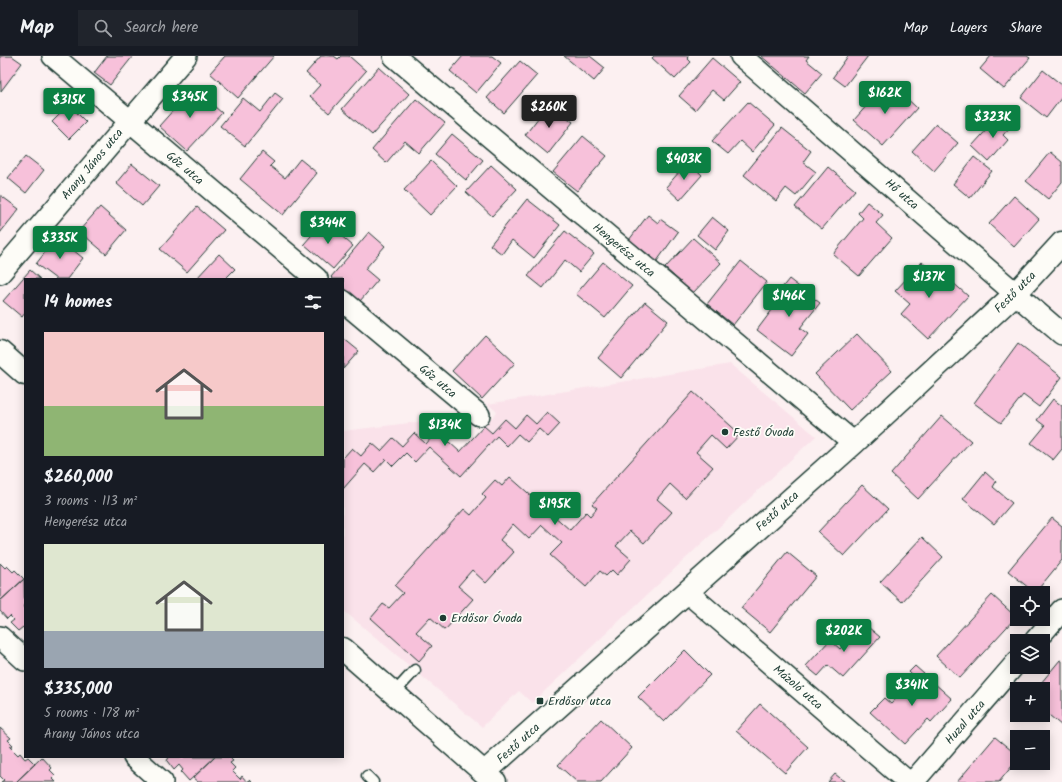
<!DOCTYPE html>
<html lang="en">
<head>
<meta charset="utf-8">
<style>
	:root { --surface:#171b24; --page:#20242c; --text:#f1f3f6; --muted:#9ea1a6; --line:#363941; --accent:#0b8043 }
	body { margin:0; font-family:Kalam,sans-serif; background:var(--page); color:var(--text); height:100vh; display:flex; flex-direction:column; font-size:15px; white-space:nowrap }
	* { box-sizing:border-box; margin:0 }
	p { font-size:13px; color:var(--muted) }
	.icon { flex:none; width:22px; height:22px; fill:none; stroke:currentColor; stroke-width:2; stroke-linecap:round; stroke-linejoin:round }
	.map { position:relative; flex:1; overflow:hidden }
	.sheet { position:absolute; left:24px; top:222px; width:320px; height:480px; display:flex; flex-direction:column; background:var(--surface); border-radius:0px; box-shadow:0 2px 10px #0003 }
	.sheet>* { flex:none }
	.tools { position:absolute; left:1010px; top:530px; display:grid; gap:8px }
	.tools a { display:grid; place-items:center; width:40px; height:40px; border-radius:0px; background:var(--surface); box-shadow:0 2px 10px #0003; font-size:20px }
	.price { position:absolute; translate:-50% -34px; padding:0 9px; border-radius:4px; background:var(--accent); color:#fff; font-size:13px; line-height:26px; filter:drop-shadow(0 1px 2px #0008) }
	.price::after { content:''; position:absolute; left:50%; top:24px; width:12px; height:9px; margin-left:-6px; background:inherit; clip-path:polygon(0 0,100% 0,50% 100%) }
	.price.on { background:#222; color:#fff }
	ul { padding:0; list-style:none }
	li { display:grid; align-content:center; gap:8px; height:212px; padding:0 20px }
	li span { display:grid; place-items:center; height:124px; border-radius:0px; color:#555 }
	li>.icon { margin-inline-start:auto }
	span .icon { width:72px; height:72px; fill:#fffc; stroke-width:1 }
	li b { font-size:17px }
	h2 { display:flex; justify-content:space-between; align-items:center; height:48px; padding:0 20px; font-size:17px }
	header { display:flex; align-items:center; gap:24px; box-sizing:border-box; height:56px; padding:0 20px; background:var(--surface); border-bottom:1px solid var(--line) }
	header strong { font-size:19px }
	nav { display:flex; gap:22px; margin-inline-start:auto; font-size:14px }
	.search { width:280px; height:36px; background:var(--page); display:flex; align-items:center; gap:10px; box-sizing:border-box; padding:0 14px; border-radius:0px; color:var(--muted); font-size:15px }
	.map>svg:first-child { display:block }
	.built { fill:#fae2ea }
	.building { fill:#f7c1da; stroke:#1f3d34 }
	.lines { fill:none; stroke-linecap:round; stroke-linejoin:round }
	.service-casing { stroke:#1f3d34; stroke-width:13 }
	.minor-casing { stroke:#1f3d34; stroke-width:24 }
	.tertiary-casing { stroke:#1f3d34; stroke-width:25 }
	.service { stroke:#fdfcf7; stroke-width:10 }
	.minor { stroke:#fdfcf7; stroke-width:21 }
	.tertiary { stroke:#fdfcf7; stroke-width:22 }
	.poi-dot { fill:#1f3d34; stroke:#fdfcf7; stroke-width:1.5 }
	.labels { text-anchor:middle; stroke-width:3.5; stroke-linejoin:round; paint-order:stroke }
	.street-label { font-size:12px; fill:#1f3d34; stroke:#fdfcf7 }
	.poi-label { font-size:12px; fill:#1f3d34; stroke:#fdfcf7; text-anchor:start }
</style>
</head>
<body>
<header>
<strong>Map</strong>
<div class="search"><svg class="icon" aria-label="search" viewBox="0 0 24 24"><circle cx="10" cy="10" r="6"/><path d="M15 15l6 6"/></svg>Search here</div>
<nav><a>Map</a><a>Layers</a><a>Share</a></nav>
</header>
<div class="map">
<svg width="1062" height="726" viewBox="0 0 1062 726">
	<rect width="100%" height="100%" fill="#fcf0f1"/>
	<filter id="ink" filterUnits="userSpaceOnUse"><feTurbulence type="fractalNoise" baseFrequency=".025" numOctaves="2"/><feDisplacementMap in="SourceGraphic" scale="8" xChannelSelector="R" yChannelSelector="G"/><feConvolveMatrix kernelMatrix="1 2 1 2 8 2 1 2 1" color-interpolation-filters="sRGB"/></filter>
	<g filter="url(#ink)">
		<path class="built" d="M730,308l86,72 -284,267 -13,-12 -37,36 -139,-117v-179l83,-10 34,31 37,-40 -9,-8z"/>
		<path class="building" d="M0,0h12l10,7 -21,28z
			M107,0h26l-23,29 -16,-12z
			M225,0h49l-36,42 -28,-25z
			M321,0h13l4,3 3,-3h8l17,15 -37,42 -19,-17 10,-11 -14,-12z
			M463,0h29l9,7 -25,30 -26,-22z
			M564,0h26l15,12 -11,13z
			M654,0h35l-2,2 4,4 -16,17 -23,-21z
			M761,0h48l-3,4 16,13 -17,20z
			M848,0h20l-23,30 -12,-9z
			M991,0h36l3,2 -26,31 -24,-20z
			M712,2l28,24 -16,18 -12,-10 -17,20 -16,-14z
			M520,5l17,14 -33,38 -17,-15z
			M379,11l30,27 -37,41 -30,-26z
			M1043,14l19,15v12l-16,21 -25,-20z
			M884,30l14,13 4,-5 15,14 -34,38 -29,-26z
			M193,32l29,25 -35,38 -28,-25z
			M275,37l8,6 -38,47 -25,-20 23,-28 17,14z
			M416,43l29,24 -26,30 -14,-12 -19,22 -14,-13z
			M748,46l27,23 -23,27 -12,-11 -12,13 -16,-13z
			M549,48l24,18 -25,32 -23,-19z
			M69,49l17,17 -17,17 -17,-17z
			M1000,59l12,10 -9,10 5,5 -19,22 -17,-16z
			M936,68l22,19 -24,28 -22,-20z
			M782,72l29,23 -8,11 13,10 -20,24 -10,-8 -10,13 -32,-26z
			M452,78l31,26 -17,20 -31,-26z
			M583,80l24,20 -30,35 -24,-19z
			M262,96l12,10 -4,4 15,12 15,-19 17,14 -34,42 -43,-36z
			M1050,96l12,10v20l-14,17 -22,-18z
			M26,100l18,14 -18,23 -18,-15z
			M974,101l18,14 -22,27 -17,-14z
			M431,105l26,25 -27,29 -26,-25z
			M688,106l14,13 -22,25 -14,-13z
			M132,108l27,22 -17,20 -26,-23z
			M491,109l26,24 -25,27 -26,-24z
			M828,111l27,23 -33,39 -27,-22z
			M0,139l19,14 -19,24z
			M1014,140l25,23 -25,28 -25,-23z
			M527,143l33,26 -26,33 -22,-18 -10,14 -12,-9z
			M867,146l16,13 -7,8 16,15 -33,38 -26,-22 30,-36 -5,-5z
			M100,151l26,23 -20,24 -27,-23z
			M197,151l27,23 -37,42 -27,-23z
			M648,159l10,8 2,-4 18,13 -21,29 -28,-21z
			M712,161l17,14 -14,19 -18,-15z
			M324,165l29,25 -20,23 -29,-25z
			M565,175l29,23 -15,18 -14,-12 -22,28 -15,-12z
			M369,176l16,14 -20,23 13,11 -18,21 -17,-14v-8h-10l-2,-2z
			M57,181l26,21 -16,21h-11l-20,-15z
			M693,182l28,25 -28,30 -28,-25z
			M219,198l16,15 -10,10h-29z
			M741,205l26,21 -34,43 -26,-21z
			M603,206l29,24 -27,32 -29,-24z
			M922,206l17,15 3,-4 26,23 -40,43 -27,-25 9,-10 -15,-13z
			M30,214l10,9h-15v34l-3,4 -19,-16z
			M789,223l31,24 -20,25 8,6 -17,22 -34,-26 21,-28 -5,-3z
			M645,246l23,19 -47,57 -23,-20z
			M857,278l35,37 -42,39 -35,-36z
			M485,279l30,28 -33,36 -30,-28z
			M343,282l16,13 -16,18z
			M1018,287l44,34 -23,30 -16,-12 -22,28 -27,-20z
			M693,336l47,42 -14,15 -15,-14 -15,17 17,15 -28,31 -15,-14 -13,15 15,13 -28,31 -14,-12 -14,15 15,13 -14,16 -5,-5 -6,6 -6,-5 -14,16 -36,-32 12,-12 -20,-18 -13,14 -16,-15 -13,16 14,12 -28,31 -14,-13 -14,16 15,13 -28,31 -15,-13 -14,15 16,14 -13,15 -48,-43 12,-14 6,4 14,-15 -8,-7 69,-77 7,6 15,-17 -4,-4 13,-14 7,6 8,-9 60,53 16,-18 4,4 7,-8 -5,-4z
			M1053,343l9,7v43l-9,11 -22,-17 14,-17 -8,-6z
			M547,356l13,12 -12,13 -9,-8 -12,13 -9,-8 -11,12 -10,-10 -36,40 -32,-29 -14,15 -9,-9 -13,13 -7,-7 -12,13 -9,-8 -22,25v-31l9,-10 9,8 11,-13 9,8 12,-13 9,8 12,-13 12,11 11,-13 23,21 24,-26 8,7 13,-14 10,9 11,-13 10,9z
			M942,360l29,25 -53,58 -27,-25z
			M985,416l11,10 -3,5 19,16 -18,21 -31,-25z
			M862,429l26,24 -44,47 -26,-24z
			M1052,462l10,8v34l-27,33 -27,-22z
			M922,481l21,20 -41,45 -22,-20z
			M787,496l29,24 -46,56 -29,-24z
			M0,507l5,5 2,-2 6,6 2,-2 9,9 -24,22z
			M24,523l1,51 -2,-3 -5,4 -8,-8 4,-3 -4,-4 -3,3 -7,-8v-10z
			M992,539l24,22 -56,61 -24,-22z
			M863,567l17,14 -37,41 -15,-13 -10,11 -12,-10 24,-26 10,9z
			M685,594l25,25 -46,47 -26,-25z
			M1060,604l2,1v65l-19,-16v-21h-7z
			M915,610l37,33 -21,23 -3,-3 -23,25 -35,-32 14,-14 7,6 24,-26 -6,-6z
			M760,648l48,43 -23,26 -49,-42z
			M601,663l31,29 -31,34h-24l-19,-17z
			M0,672l11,10 -3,2 5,5 -3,2 8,8 2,-2 5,6 3,-2 7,7 -19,18h-15l3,-2 -4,-4z
			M995,681l22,18v5l-18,22h-42z
			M42,701l10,11 -2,2 5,5 -3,3 4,4h-40z
			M169,701h46l-26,24 -8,-9 2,-2 -4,-5 -5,5 -7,-9z
			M215,701h14l4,4 -3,2 5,5 -3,3 8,8 2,-3 5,6 3,-2 2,2h-54l-5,-4z
			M835,718l10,8h-17z"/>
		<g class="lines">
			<g class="service-casing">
				<path id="service" d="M394,637l21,-23
					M367,720l6,6"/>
			</g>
			<g class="minor-casing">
				<path id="minor" d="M53,0l264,223
					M394,0l460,387
					M741,0l321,278
					M0,217l186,-217
					M343,245l136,114
					M687,536l221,190
					M0,581l25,23
					M1035,585l27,-31
					M134,701l28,25
					M913,726l104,-120"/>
			</g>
			<g class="tertiary-casing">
				<path id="tertiary" d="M0,296l25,22
					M343,593l152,133
					M485,716l369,-329 162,-150 46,-50"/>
			</g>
			<use href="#service" class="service"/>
			<use href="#minor" class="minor"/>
			<use href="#tertiary" class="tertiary"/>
		</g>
	</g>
	<g class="poi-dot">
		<circle cx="725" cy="376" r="4"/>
		<circle cx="443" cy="562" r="4"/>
		<rect x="536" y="641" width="8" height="8" rx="2"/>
	</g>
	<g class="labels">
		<g class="street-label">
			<text transform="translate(92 108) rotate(-50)" y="4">Arany János utca</text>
			<text transform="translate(185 112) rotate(40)" y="4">Gőz utca</text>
			<text transform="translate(902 138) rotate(41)" y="4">Hő utca</text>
			<text transform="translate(624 194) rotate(40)" y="4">Hengerész utca</text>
			<text transform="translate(1015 236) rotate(-45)" y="4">Festő utca</text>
			<text transform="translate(438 325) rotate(40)" y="4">Gőz utca</text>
			<text transform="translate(777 455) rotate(-42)" y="4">Festő utca</text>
			<text transform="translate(798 631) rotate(41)" y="4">Mázoló utca</text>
			<text transform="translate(965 666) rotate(-49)" y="4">Huzal utca</text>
			<text transform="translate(518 687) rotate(-42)" y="4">Festő utca</text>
		</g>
		<g class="poi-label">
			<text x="733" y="380">Festő Óvoda</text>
			<text x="451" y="566">Erdősor Óvoda</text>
			<text x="548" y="649">Erdősor utca</text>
		</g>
	</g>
</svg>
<div class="tools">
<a><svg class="icon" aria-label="locate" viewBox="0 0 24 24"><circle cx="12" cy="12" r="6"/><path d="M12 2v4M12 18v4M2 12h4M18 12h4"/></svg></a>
<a><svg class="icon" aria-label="layers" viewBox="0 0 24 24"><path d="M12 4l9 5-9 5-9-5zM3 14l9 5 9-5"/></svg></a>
<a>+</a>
<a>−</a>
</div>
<b class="price" style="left:885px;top:59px">$162K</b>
<b class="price" style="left:190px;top:63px">$345K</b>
<b class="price" style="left:69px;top:66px">$315K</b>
<b class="price on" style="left:549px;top:73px">$260K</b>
<b class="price" style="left:993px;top:83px">$323K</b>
<b class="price" style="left:684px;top:125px">$403K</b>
<b class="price" style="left:328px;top:189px">$344K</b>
<b class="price" style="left:60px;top:204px">$335K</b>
<b class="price" style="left:929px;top:243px">$137K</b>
<b class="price" style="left:789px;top:262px">$146K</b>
<b class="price" style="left:445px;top:391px">$134K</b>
<b class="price" style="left:555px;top:470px">$195K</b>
<b class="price" style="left:844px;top:597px">$202K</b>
<b class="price" style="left:912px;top:651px">$341K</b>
<section class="sheet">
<h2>14 homes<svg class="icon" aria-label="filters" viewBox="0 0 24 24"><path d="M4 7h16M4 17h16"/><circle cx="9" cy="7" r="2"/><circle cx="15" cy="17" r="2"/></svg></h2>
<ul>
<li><span style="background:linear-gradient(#f6c9c9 60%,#8fb573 0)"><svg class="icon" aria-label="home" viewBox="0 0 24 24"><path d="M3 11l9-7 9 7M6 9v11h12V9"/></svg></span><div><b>$260,000</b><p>3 rooms · 113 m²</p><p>Hengerész utca</p></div></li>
<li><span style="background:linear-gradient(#dfe7d0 70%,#9aa5b1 0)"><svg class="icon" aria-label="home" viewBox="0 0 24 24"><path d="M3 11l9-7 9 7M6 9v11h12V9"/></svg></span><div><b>$335,000</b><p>5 rooms · 178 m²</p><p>Arany János utca</p></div></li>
</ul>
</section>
</div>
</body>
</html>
